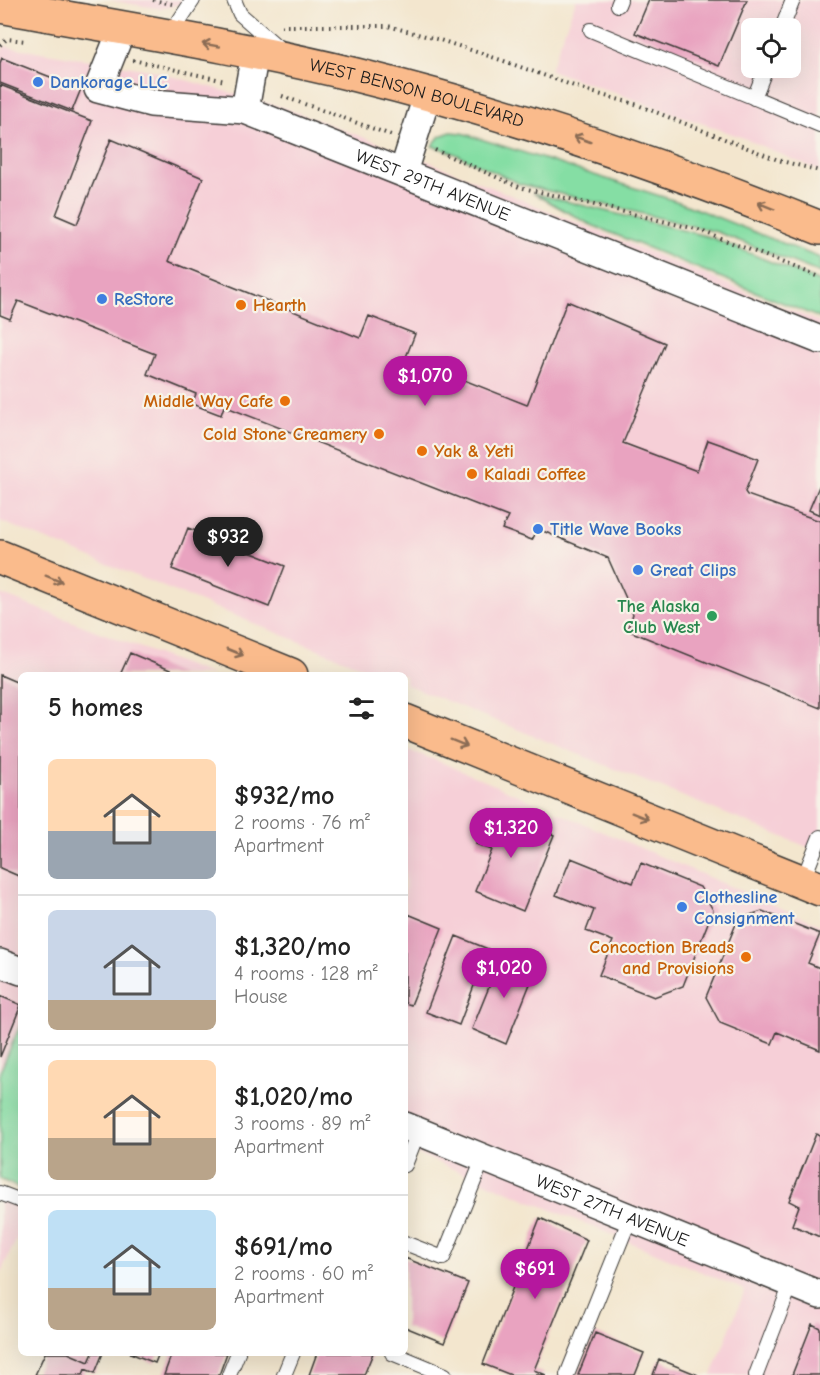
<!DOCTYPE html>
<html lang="en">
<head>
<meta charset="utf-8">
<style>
	:root { --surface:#fff; --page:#f6f6f6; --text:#222; --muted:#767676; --line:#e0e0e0; --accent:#b5179e }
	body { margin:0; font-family:"Comic Neue",sans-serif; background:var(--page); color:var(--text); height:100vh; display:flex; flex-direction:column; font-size:22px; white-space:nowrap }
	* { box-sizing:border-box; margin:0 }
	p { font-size:20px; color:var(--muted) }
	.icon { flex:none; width:33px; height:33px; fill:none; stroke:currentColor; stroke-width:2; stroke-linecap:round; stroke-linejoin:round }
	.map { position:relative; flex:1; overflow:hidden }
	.side { position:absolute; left:18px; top:672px; width:390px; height:684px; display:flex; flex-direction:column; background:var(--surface); border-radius:9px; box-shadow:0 6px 24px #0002 }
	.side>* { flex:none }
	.controls { position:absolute; left:741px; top:18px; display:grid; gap:12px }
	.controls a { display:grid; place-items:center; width:60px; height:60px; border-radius:9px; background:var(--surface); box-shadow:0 6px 24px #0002; font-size:30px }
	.price { position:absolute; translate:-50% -51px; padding:0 14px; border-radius:21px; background:var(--accent); color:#fff; font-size:20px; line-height:39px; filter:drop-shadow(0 2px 3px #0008) }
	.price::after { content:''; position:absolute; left:50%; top:36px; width:18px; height:14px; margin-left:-9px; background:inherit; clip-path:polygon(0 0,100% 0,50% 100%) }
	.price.selected { background:#222; color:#fff }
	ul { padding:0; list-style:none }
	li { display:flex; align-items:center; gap:18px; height:150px; padding:0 30px }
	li+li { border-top:2px solid var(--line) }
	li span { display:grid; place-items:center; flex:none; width:168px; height:120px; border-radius:9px; color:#555 }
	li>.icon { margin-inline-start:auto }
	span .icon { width:72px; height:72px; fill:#fffc; stroke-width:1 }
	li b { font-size:26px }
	h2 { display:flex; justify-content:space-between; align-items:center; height:72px; padding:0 30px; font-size:26px }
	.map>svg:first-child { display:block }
	.built { fill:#f6cfd7; fill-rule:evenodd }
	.green { fill:#85dea4; stroke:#507d60; stroke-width:1.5 }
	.building { fill:#e9a3c0 }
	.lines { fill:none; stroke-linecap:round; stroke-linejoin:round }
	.lane-casing { stroke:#3c3a37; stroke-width:16 }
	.street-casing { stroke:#3c3a37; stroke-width:30 }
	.primary-casing { stroke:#3c3a37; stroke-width:36 }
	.path { stroke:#3c3a37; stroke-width:4; stroke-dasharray:1.5 4.5; stroke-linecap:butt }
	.lane { stroke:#fff; stroke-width:14 }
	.street { stroke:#fff; stroke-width:27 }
	.primary { stroke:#fabb8c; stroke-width:33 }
	.oneway { stroke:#8b6c54 }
	.shop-dot { fill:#3f7fe0; stroke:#f7f3e8; stroke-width:2 }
	.food-dot { fill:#e8710a; stroke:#f7f3e8; stroke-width:2 }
	.leisure-dot { fill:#2e9e5b; stroke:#f7f3e8; stroke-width:2 }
	.labels { text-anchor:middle; stroke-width:4.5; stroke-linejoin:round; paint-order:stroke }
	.shop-label { font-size:18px; font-weight:bold; fill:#366cbe; stroke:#f7f3e8; text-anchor:start }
	.street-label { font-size:18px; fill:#1c1c1c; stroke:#f7f3e8 }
	.food-label { font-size:18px; font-weight:bold; fill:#c56008; stroke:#f7f3e8; text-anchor:start }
	.leisure-label { font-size:18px; font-weight:bold; fill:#27864d; stroke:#f7f3e8; text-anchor:end }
</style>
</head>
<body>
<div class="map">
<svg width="820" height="1375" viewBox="0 0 820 1375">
	<rect width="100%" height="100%" fill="#f7f3e8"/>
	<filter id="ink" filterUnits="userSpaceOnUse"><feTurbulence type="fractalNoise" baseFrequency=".0167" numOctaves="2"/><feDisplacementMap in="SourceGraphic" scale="12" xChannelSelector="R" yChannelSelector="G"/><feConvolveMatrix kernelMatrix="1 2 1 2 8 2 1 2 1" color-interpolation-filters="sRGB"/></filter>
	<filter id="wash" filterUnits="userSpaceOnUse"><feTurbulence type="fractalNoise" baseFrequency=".008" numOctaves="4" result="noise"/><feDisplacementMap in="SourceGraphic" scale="24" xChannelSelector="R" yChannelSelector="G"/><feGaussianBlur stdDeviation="1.35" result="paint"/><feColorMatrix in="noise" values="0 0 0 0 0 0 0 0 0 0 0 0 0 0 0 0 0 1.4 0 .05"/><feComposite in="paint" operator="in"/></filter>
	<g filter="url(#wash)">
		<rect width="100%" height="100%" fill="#f3e6ce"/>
		<path class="built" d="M109,0h76l-2,3 -22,6z
			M576,0h244v171l-79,-34 -191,-67zM752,28h38v40h-38z
			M4,46l146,24 135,38 145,54 390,160v530l-415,-168v-9h-23l-382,-154v-466z
			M0,594l212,81h-191v348l-21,49z
			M405,749l38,14 377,162v450h-108l33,-85 -340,-141z
			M0,1195l21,9v26l-21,44z"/>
		<path class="green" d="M451,132l11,1 217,69 141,56v15l-103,-41 -197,-48 -71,-33 -17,-5 8,-10z
			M533,193l177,44 110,45v36l-231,-94z
			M21,1023v166l-21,-10v-107z"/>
		<g id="blocks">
			<path class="building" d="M649,0h98l-28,66 -84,-33z
				M2,58l79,31 -9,22 -72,-28v-20z
				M0,85l92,36 -36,94 21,9 34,-85 92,39 -34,83 191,77 9,-22 46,18 -9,23 121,48 40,-104 98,42 -42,100 74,28 11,-31 17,6 33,13 -13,33 2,3 73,26v187l-193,-78 6,-16 -25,-56 -70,-29 -6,11 -30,-11 6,-12 -284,-111 -3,9 -29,-11 4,-10 -49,-20 8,-20 -137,-53 -8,18 -10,-4z
				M820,484v31l-11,-5z
				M188,528l97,38 -16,41 -97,-38z
				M130,653l52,22h-62z
				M0,675l21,9v193l-21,-9z
				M490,809l64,26 -31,76 -48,-20 17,-41 -16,-6z
				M571,858l62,25 8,-20 59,24 13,23 -30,76 -29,11 -55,-22 14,-34 -27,-10 8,-21 -38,-15z
				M762,911l58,23 -12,29 12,5v82l-43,-18 -5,12 -52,-21 -14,-26 32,-78z
				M408,914l34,14 -31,77 -6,-2v-80z
				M456,936l32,13 -29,76 -33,-13z
				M502,955l34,14 -30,75 -34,-15z
				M0,996l21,9 -21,52z
				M816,1134l4,1v102l-28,-12 7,-19 -10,-5z
				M540,1218l47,22 -53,130 12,5h-35l-28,-11z
				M405,1258l63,25 -24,60 -39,-16z
				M812,1324l8,4v47h-28z
				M595,1333l49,20 -9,22h-57z
				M45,1353h23l21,9 4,-9h10l-8,20 -10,-4 -2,6h-48z
				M130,1353h29l-4,10z
				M172,1353h55l-8,22h-55z
				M317,1353h56l-9,22h-55z
				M659,1359l39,16h-45z"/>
		</g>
	</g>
	<g filter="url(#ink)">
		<use href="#blocks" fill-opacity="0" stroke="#3c3a37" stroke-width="1.5"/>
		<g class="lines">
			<g class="lane-casing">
				<path id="lane" d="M234,0l6,14 40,35
					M618,5l2,-5
					M782,28l11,-28
					M591,30l229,95
					M169,36l24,-36
					M754,98l12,-30
					M802,882l18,-45
					M405,1165l13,-33
					M0,1193l21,8
					M405,1243l38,15 40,-99
					M392,1353l53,22
					M229,1375l9,-22
					M284,1375l9,-22
					M567,1375l63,-157
					M756,1375l35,-91"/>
			</g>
			<g class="street-casing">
				<g id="street">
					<path id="s1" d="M122,29l-24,60 53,14 94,7 575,230"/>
					<path d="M245,110l10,-57"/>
					<path d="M403,172l25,-79"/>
					<path d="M0,963l21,8"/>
					<path id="s2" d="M405,1126l415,169"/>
				</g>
			</g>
			<g class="primary-casing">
				<g id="primary">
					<path id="s3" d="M0,6c119,22 238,40 356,69 159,39 312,92 464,153"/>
					<path d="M0,557l291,118"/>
					<path d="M405,721l415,168"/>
				</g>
			</g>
			<path class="path" d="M153,0l19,4
				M281,26h107l52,14 61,20 90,32 44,12 143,56 42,11
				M0,45l7,-6 19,2
				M133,60l92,21
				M282,96l109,39
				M435,150l84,37 177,42 124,48"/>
			<use href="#lane" class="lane"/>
			<use href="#street" class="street"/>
			<use href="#primary" class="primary"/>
		</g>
		<defs><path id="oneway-shaft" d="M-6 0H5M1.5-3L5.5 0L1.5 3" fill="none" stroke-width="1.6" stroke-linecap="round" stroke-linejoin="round" transform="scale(1.5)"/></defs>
		<g class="oneway">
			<use href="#oneway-shaft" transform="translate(211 45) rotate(-170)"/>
			<use href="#oneway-shaft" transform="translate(582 139) rotate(-160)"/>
			<use href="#oneway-shaft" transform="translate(766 206) rotate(-158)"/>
			<use href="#oneway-shaft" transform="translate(54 579) rotate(22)"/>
			<use href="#oneway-shaft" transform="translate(235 652) rotate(22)"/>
			<use href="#oneway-shaft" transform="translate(459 743) rotate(22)"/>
			<use href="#oneway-shaft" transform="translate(640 816) rotate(22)"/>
		</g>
	</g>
	<g class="shop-dot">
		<circle cx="38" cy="82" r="6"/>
		<circle cx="102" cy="299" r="6"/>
		<circle cx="538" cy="529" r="6"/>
		<circle cx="638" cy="570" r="6"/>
		<circle cx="682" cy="907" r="6"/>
	</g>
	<g class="food-dot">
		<circle cx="241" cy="305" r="6"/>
		<circle cx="285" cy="401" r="6"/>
		<circle cx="379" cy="434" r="6"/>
		<circle cx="422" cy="451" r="6"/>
		<circle cx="472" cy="474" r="6"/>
		<circle cx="746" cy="957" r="6"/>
	</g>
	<circle class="leisure-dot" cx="712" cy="616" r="6"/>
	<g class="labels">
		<g class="shop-label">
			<text x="50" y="88">Dankorage LLC</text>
			<text x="114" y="305">ReStore</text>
			<text x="550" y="535">Title Wave Books</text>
			<text x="650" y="576">Great Clips</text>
			<text x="694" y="903">Clothesline<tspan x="694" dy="21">Consignment</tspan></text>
		</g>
		<g class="street-label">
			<text dy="6" stroke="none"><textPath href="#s3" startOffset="426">WEST BENSON BOULEVARD</textPath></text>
			<text dy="6" stroke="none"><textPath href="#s1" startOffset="416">WEST 29TH AVENUE</textPath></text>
			<text dy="6" stroke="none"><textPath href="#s2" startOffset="224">WEST 27TH AVENUE</textPath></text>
		</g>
		<g class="food-label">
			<text x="253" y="311">Hearth</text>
			<text x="273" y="407" text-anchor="end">Middle Way Cafe</text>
			<text x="367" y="440" text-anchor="end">Cold Stone Creamery</text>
			<text x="434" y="457">Yak &amp; Yeti</text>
			<text x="484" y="480">Kaladi Coffee</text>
			<text x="734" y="953" text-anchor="end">Concoction Breads<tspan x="734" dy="21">and Provisions</tspan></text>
		</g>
		<g class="leisure-label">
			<text x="700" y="612">The Alaska<tspan x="700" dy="21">Club West</tspan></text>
		</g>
	</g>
</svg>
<div class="controls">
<a><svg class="icon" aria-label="locate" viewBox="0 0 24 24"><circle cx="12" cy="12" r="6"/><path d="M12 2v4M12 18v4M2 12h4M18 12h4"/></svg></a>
</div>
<b class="price" style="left:425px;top:407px">$1,070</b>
<b class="price selected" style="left:228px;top:568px">$932</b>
<b class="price" style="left:511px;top:859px">$1,320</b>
<b class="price" style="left:504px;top:999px">$1,020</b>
<b class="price" style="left:535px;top:1300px">$691</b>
<section class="side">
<h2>5 homes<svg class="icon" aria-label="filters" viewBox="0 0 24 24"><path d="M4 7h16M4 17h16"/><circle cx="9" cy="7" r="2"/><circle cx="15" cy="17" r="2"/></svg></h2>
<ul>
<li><span style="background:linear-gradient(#ffd9b3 60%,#9aa5b1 0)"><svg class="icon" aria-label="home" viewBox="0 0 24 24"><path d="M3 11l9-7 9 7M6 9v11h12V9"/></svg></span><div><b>$932/mo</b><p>2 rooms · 76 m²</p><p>Apartment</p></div></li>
<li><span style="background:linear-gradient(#c9d6e8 75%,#b9a48a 0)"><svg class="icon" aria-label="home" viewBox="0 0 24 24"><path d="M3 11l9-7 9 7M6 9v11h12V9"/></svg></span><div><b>$1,320/mo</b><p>4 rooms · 128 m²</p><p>House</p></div></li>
<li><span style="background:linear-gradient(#ffd9b3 65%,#b9a48a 0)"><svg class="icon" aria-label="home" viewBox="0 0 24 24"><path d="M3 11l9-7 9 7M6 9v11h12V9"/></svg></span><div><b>$1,020/mo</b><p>3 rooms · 89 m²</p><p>Apartment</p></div></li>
<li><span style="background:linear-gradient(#bfe0f5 65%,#b9a48a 0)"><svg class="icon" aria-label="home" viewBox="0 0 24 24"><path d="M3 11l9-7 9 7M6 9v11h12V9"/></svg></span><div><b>$691/mo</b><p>2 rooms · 60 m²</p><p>Apartment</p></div></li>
</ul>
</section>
</div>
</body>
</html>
